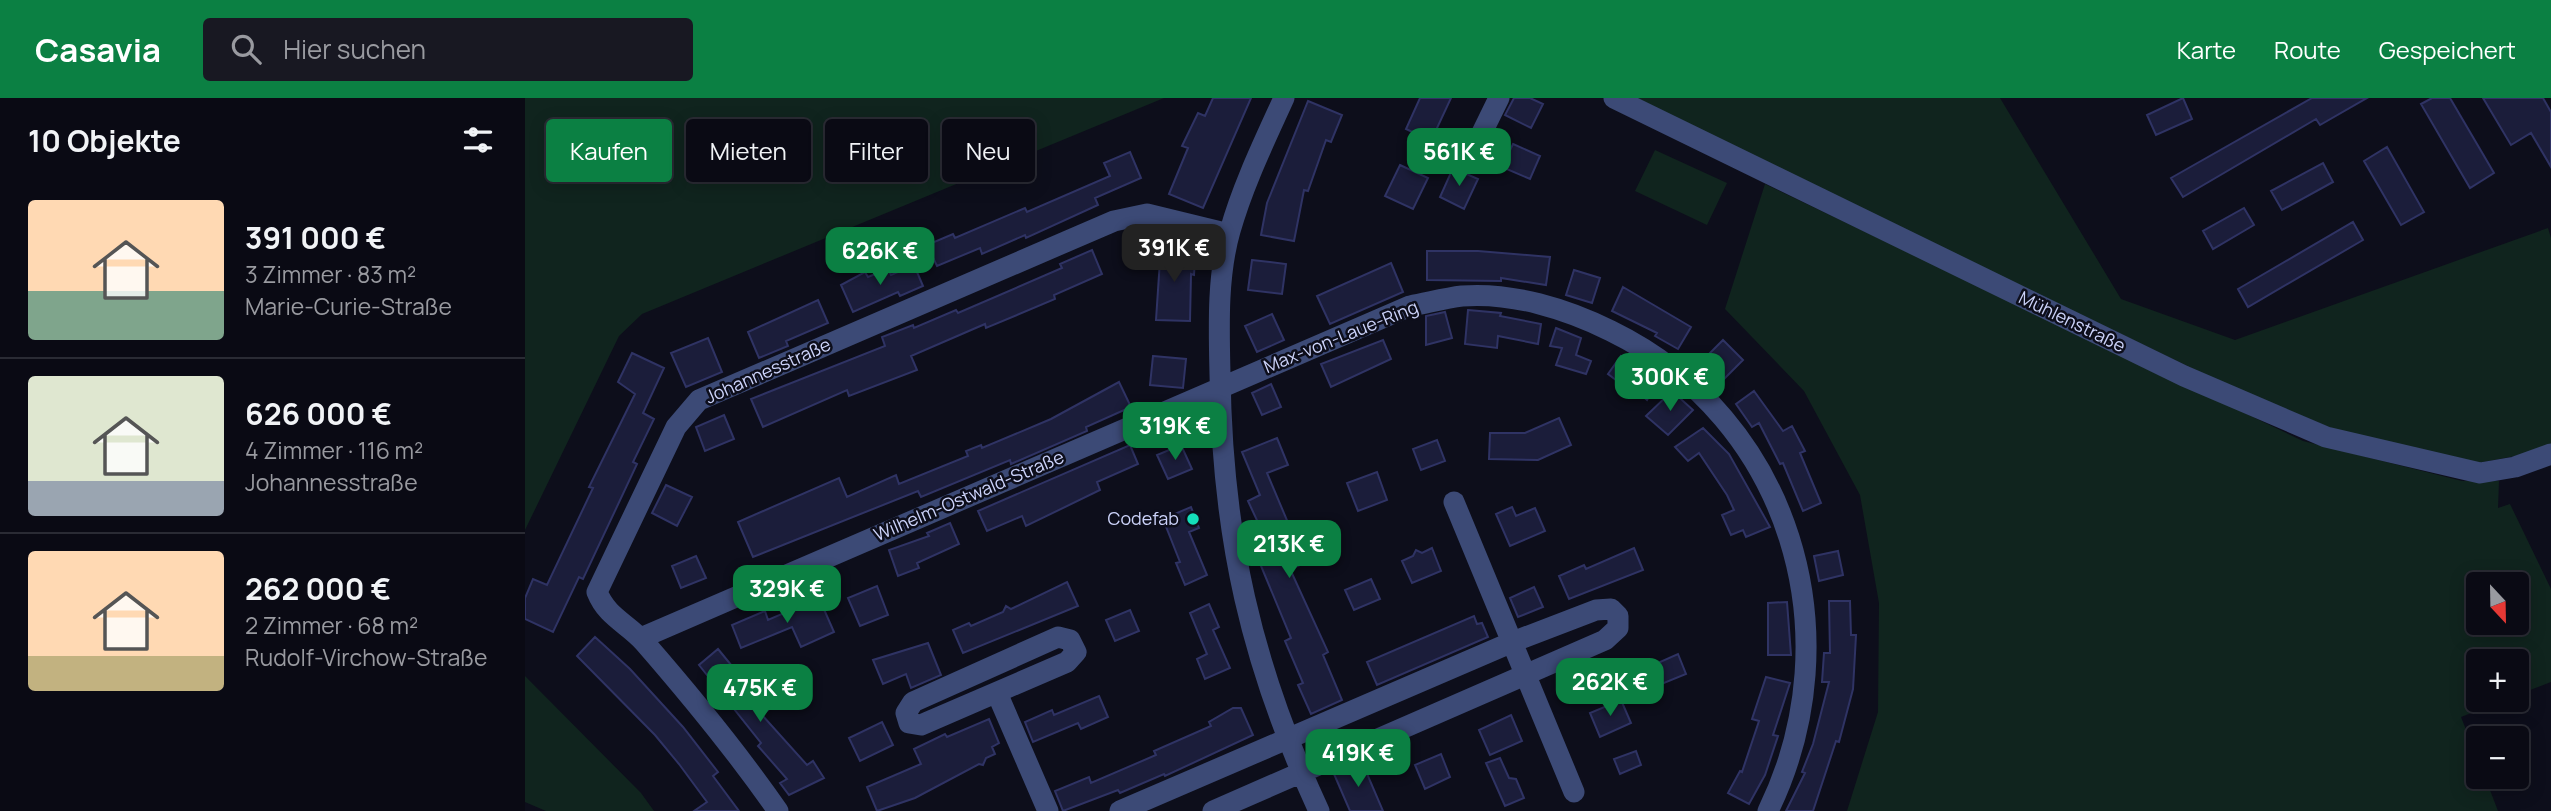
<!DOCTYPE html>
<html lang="de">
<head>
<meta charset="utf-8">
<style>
	:root { --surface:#0a0a14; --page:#181822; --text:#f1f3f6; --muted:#999aa0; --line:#2a2b34; --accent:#0b8043 }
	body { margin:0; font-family:Manrope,sans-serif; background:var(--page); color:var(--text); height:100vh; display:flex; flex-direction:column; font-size:26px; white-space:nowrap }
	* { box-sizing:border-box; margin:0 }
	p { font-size:23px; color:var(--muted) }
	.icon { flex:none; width:38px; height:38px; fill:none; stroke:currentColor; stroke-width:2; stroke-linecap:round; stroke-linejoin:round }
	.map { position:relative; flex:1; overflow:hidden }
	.panel { display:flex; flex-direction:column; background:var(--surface); width:525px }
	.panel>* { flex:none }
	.top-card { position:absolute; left:21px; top:21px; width:665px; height:63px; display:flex; gap:14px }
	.needle { width:46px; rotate:158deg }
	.tools { position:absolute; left:1941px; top:474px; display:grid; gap:14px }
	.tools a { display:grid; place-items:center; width:63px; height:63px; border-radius:7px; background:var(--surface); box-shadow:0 4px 18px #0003,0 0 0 2px var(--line); font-size:35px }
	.price { position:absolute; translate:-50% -60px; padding:0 16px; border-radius:14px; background:var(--accent); color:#fff; font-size:23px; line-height:46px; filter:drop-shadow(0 2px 4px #0008) }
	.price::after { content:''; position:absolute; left:50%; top:42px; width:21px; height:16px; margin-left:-10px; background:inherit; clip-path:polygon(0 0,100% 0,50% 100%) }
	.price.active { background:#222; color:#fff }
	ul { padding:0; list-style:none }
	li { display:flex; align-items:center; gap:21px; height:175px; padding:0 28px }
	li+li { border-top:2px solid var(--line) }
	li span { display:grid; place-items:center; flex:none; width:196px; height:140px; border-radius:7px; color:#555 }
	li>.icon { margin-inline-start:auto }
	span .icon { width:84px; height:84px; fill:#fffc; stroke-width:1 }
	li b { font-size:30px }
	h2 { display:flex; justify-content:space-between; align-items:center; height:84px; padding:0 28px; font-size:30px }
	.pill { padding:0 24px; border-radius:7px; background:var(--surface); box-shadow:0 4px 18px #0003,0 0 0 2px var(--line); font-size:24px; line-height:63px }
	.pill.active { background:var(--accent); color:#fff }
	header { display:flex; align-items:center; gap:42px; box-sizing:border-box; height:98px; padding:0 35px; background:var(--accent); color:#fff }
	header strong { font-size:33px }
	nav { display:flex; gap:38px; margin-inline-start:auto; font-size:24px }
	.search { width:490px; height:63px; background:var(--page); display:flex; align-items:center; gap:18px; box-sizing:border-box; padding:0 24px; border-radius:7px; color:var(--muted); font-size:26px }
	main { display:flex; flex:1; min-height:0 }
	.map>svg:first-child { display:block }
	.green { fill:#10241e; fill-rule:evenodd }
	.building { fill:#1b1d3a; stroke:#2f3364; stroke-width:2 }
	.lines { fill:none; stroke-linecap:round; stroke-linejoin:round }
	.minor { stroke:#3c4a76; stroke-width:21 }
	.poi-dot { fill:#14deba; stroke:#0d0e1b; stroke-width:2.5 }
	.labels { text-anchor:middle; stroke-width:5; stroke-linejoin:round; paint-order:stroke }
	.street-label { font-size:18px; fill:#ccd3fa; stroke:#0d0e1b }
	.poi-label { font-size:18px; fill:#ccd3fa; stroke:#0d0e1b; text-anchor:end }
</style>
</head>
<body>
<header>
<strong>Casavia</strong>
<div class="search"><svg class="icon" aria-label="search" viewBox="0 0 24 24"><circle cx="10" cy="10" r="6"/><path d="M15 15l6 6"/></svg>Hier suchen</div>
<nav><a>Karte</a><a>Route</a><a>Gespeichert</a></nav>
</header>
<main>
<section class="panel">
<h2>10 Objekte<svg class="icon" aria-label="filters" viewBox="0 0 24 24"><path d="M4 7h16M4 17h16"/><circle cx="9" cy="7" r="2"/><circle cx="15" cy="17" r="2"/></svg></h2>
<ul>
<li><span style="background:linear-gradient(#ffd9b3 65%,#7fa58c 0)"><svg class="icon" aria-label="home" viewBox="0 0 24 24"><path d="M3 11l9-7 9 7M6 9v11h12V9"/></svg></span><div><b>391 000 €</b><p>3 Zimmer · 83 m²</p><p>Marie-Curie-Straße</p></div></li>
<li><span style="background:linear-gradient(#dfe7d0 75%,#9aa5b1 0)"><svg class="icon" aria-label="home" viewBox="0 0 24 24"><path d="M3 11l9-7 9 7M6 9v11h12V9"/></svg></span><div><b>626 000 €</b><p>4 Zimmer · 116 m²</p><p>Johannesstraße</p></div></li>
<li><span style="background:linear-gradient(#ffd9b3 75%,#c2b280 0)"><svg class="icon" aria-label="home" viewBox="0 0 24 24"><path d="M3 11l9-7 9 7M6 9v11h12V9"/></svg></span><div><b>262 000 €</b><p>2 Zimmer · 68 m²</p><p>Rudolf-Virchow-Straße</p></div></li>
</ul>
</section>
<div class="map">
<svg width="2026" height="713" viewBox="0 0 2026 713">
	<rect width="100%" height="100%" fill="#0d0e1b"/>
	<path class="green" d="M0,0h639l-522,216 -23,22 -94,194z
		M1105,0h370l121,201 114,41 313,-112 3,10v207l-25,9 -48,9 -142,-33 -107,-44z
		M1130,52l72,33 -20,42 -72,-34z
		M1240,86l538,257 159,40h37l-1,27 12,-4 41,85v93l-34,13v-33h-39v38h26l-43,17 17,43v17h7l13,34h-651l31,-99 1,-109 -19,-108 -56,-104 -79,-82zM1953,486h39v39h-39z
		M0,578l116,117 13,18h-108l-21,-9z"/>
	<path class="building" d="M688,0h38l-48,110 -34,-14 19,-46 -6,-2 16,-33 7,3z
		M895,0h31l-20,43 -25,-12z
		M989,0h16l13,6 -12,24 -26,-13z
		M1658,0l9,21 -36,16 -9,-20z
		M1787,0h55l-47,27 -4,-6 -133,78 -12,-19z
		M1907,0h18l44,75 -24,15 -49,-84z
		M1958,0h60l8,14v55l-20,-34 -20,12z
		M783,3l34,14 -11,27 -5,-2 -18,51 -4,-1 -10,51 -33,-6 6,-32z
		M988,46l27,12 -10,23 -28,-12z
		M1862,49l37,65 -23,13 -37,-64z
		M605,54l11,26 -46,20 3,7 -72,33 -1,-3 -43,19 -2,-6 -43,18 -10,-21 26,-11 2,4 70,-30 2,4 83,-36 -6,-13z
		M1798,65l10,19 -51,28 -11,-19z
		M875,67l28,13 -15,31 -28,-13z
		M928,70l25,11 -14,30 -24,-12z
		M1719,110l10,17 -41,24 -10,-18z
		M1828,124l10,18 -115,67 -10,-18z
		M644,142l12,1 -1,15 15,3 -1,16 -3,-1 -1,47 -34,-1 5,-75z
		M567,152l10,24 -48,21 1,4 -69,29 -1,-4 -74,32 6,14 -68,26 -2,-6 -84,37 -12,-28 134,-53 -3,-9 31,-12 1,3 42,-18 2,3 104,-45 -2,-4z
		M902,153h51l72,6 -4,28 -45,-7v3l-74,-1z
		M727,162l34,4 -4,30 -34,-4z
		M866,165l12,29 -73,32 -13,-28z
		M389,167l9,21 -23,10 -2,-4 -45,20 -12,-27 24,-13 3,5 20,-8 3,6z
		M1049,172l26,8 -8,25 -26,-8z
		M1098,189l68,40 -13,22 -23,-13 2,-3 -45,-22z
		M293,202l10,23 -42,18 2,5 -29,12 -11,-26z
		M943,212l33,3 -1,3 41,8 -3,20 -40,-8 -1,12 -32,-4z
		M920,214l7,26 -26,7v-29z
		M747,216l12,26 -27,12 -12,-26z
		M1031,230l25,10 -5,17 15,6 -5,13 -30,-9 6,-17 -12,-2z
		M183,240l14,34 -36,15 -15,-34z
		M858,242l8,19 -60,28 -10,-23z
		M1198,242l20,20 -23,23 -20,-20z
		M107,255l32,15 -21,45 11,6 -21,43 4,2 -54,115 -4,-2 -26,55 -28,-13v-21l8,-19 14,6 46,-97 -4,-1 46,-93 -17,-12z
		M628,258l33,3 -3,29 -33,-3z
		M1096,258l37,26 -11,18 -17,-15 -2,4 -20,-15z
		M594,284l12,25 -45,20 1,4 -76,33 -1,-4 -89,37 -3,-6 -165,66 -15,-35 101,-44 8,19 49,-22 3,9 69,-28 -2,-5 15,-6 1,3 69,-29z
		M746,286l10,23 -19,8 -10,-22z
		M1147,293l21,19 -25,25 -22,-19z
		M1229,293l29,40 9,-5 13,25 -5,2 21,50 -18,8 -20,-48 -3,1 -21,-41 -7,4 -16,-23z
		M199,317l10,24 -29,12 -9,-24z
		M1034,320l12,27 -33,15 -49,-1 1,-26h35z
		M1178,330l26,26 41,73 -24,10 -3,-7 -12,5 -9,-20 12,-5 -7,-15 -28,-42 -11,8 -13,-14z
		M752,340l11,27 -21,8 38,90 -15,6 38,83 -5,3 19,45 -31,14 -13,-29 5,-2 -18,-42 6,-3 -37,-89 14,-5 -20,-43 12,-6 -18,-43z
		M912,342l8,21 -24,9 -8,-21z
		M605,347l8,19 -41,18 3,8 -74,36 -4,-10 -35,15 -9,-20z
		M656,347l11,24 -24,10 -11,-24z
		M852,374l10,28 -29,11 -11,-28z
		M141,387l26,12 -15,29 -25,-13z
		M666,409l8,21 -10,4 18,43 -22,10 -9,-22 4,-1 -17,-43z
		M987,409l4,9 19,-8 10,23 -35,15 -14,-32z
		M425,425l9,21 -42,19 2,5 -21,8 -9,-26 40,-14 -2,-3z
		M907,450l9,23 -29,12 -10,-22 11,-5 3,-6 6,3z
		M1109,450l9,22 -74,29 -10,-23 25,-11 2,4z
		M1313,453l5,24 -24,6 -5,-25z
		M171,458l10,22 -25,10 -9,-22z
		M846,481l9,20 -26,11 -9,-20z
		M542,484l11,24 -115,47 -10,-23 16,-7 2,3 32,-14 3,-6 5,3z
		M352,488l11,29 -28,11 -12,-28z
		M1009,489l9,20 -25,10 -8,-19z
		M294,500l15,34 -33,15 -9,-20 -51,21 -9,-23 33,-14 3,9z
		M1304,503h21l1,34h5l-3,54 -14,53 -3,-1 -23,70h-27l19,-38 -3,-1 11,-28 16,-62h-7l2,-29h6z
		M1262,504l4,53h-23v-52z
		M684,506l10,23 -6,3 17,38 -25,11 -8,-20 10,-5 -17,-41z
		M605,512l9,21 -24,10 -9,-21z
		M949,518l3,8 5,-1 6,14 -111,48 -10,-23z
		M70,539l35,32 53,58 35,45 -5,4 26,35h-45l13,-9 -28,-38 -24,-29 -78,-79z
		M403,545l13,32 -30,13 -5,-14 -23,10 -10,-24z
		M193,551l50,61 -6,5 45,50 6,-4 11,17 -35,17 -9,-12 7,-4 -29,-33 3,-3 -62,-78z
		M1153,556l8,20 -27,11 -8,-19z
		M1241,579l24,6 -17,52 5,1 -13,39 -16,29 -21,-11 12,-22 2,1 17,-51 -7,-2z
		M574,598l9,21 -27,12 -3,-6 -45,19 -8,-20 27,-12 2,5z
		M1096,602l10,23 -31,14 -10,-24z
		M708,610h8l12,27 -88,41 -1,-2 -44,19 -2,-3 -55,21 -8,-20 34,-14 2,6 65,-28 -2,-4 57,-25 -2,-4z
		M986,617l11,26 -32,14 -11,-25z
		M464,621l10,24 -7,4 3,7 -9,4 -3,7 -4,-1 -64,34 -38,13 -10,-24 54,-23 -7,-15 31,-15 2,3z
		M357,624l11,23 -33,16 -11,-23z
		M1111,653l5,14 -21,9 -6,-15z
		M916,656l9,23 -25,12 -10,-24z
		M975,660l9,20 7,1 8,19 -19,8 -19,-43z
		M837,664l21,49h-33l-16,-37z"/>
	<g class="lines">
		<path class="minor" d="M759,0c-20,44 -41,87 -54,133 -13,45 -11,97 -10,143 2,162 31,290 99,437
			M1089,0l570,278 142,61 154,36 35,-6 36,-13
			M950,49l24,-49
			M929,404l120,290
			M533,539l12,3 6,12 -9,10 -146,63 -12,-2 -3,-10 7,-11z
			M116,540l769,-332c17,-3 35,-8 52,-10 50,-4 105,13 149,35 180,88 243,304 157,480
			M472,595l51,118
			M253,713c-41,-59 -87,-115 -134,-169 -17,-19 -37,-25 -47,-50l79,-165 23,-27 415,-179 33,-7 82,20
			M595,713l390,-168 86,-33 15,-1 7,7v12l-13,12 -392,171"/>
	</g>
	<circle class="poi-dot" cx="668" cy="421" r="7"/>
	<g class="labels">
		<g class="street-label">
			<text transform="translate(1547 224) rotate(26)" y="6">Mühlenstraße</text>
			<text transform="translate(816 239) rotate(-22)" y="6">Max-von-Laue-Ring</text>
			<text transform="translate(243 273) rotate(-24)" y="6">Johannesstraße</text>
			<text transform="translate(444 398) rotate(-23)" y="6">Wilhelm-Ostwald-Straße</text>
		</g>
		<g class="poi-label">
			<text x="654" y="427">Codefab</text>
		</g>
	</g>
</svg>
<div class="tools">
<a><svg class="needle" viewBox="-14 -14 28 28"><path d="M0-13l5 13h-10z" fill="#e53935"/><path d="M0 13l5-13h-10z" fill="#999aa0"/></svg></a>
<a>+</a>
<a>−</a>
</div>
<b class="price" style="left:934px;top:90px">561K €</b>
<b class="price active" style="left:649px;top:186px">391K €</b>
<b class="price" style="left:355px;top:189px">626K €</b>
<b class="price" style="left:1145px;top:315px">300K €</b>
<b class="price" style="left:650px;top:364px">319K €</b>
<b class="price" style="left:764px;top:482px">213K €</b>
<b class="price" style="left:262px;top:527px">329K €</b>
<b class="price" style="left:1085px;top:620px">262K €</b>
<b class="price" style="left:235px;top:626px">475K €</b>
<b class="price" style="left:833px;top:691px">419K €</b>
<div class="top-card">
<a class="pill active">Kaufen</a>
<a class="pill">Mieten</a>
<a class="pill">Filter</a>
<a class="pill">Neu</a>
</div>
</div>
</main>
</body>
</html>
